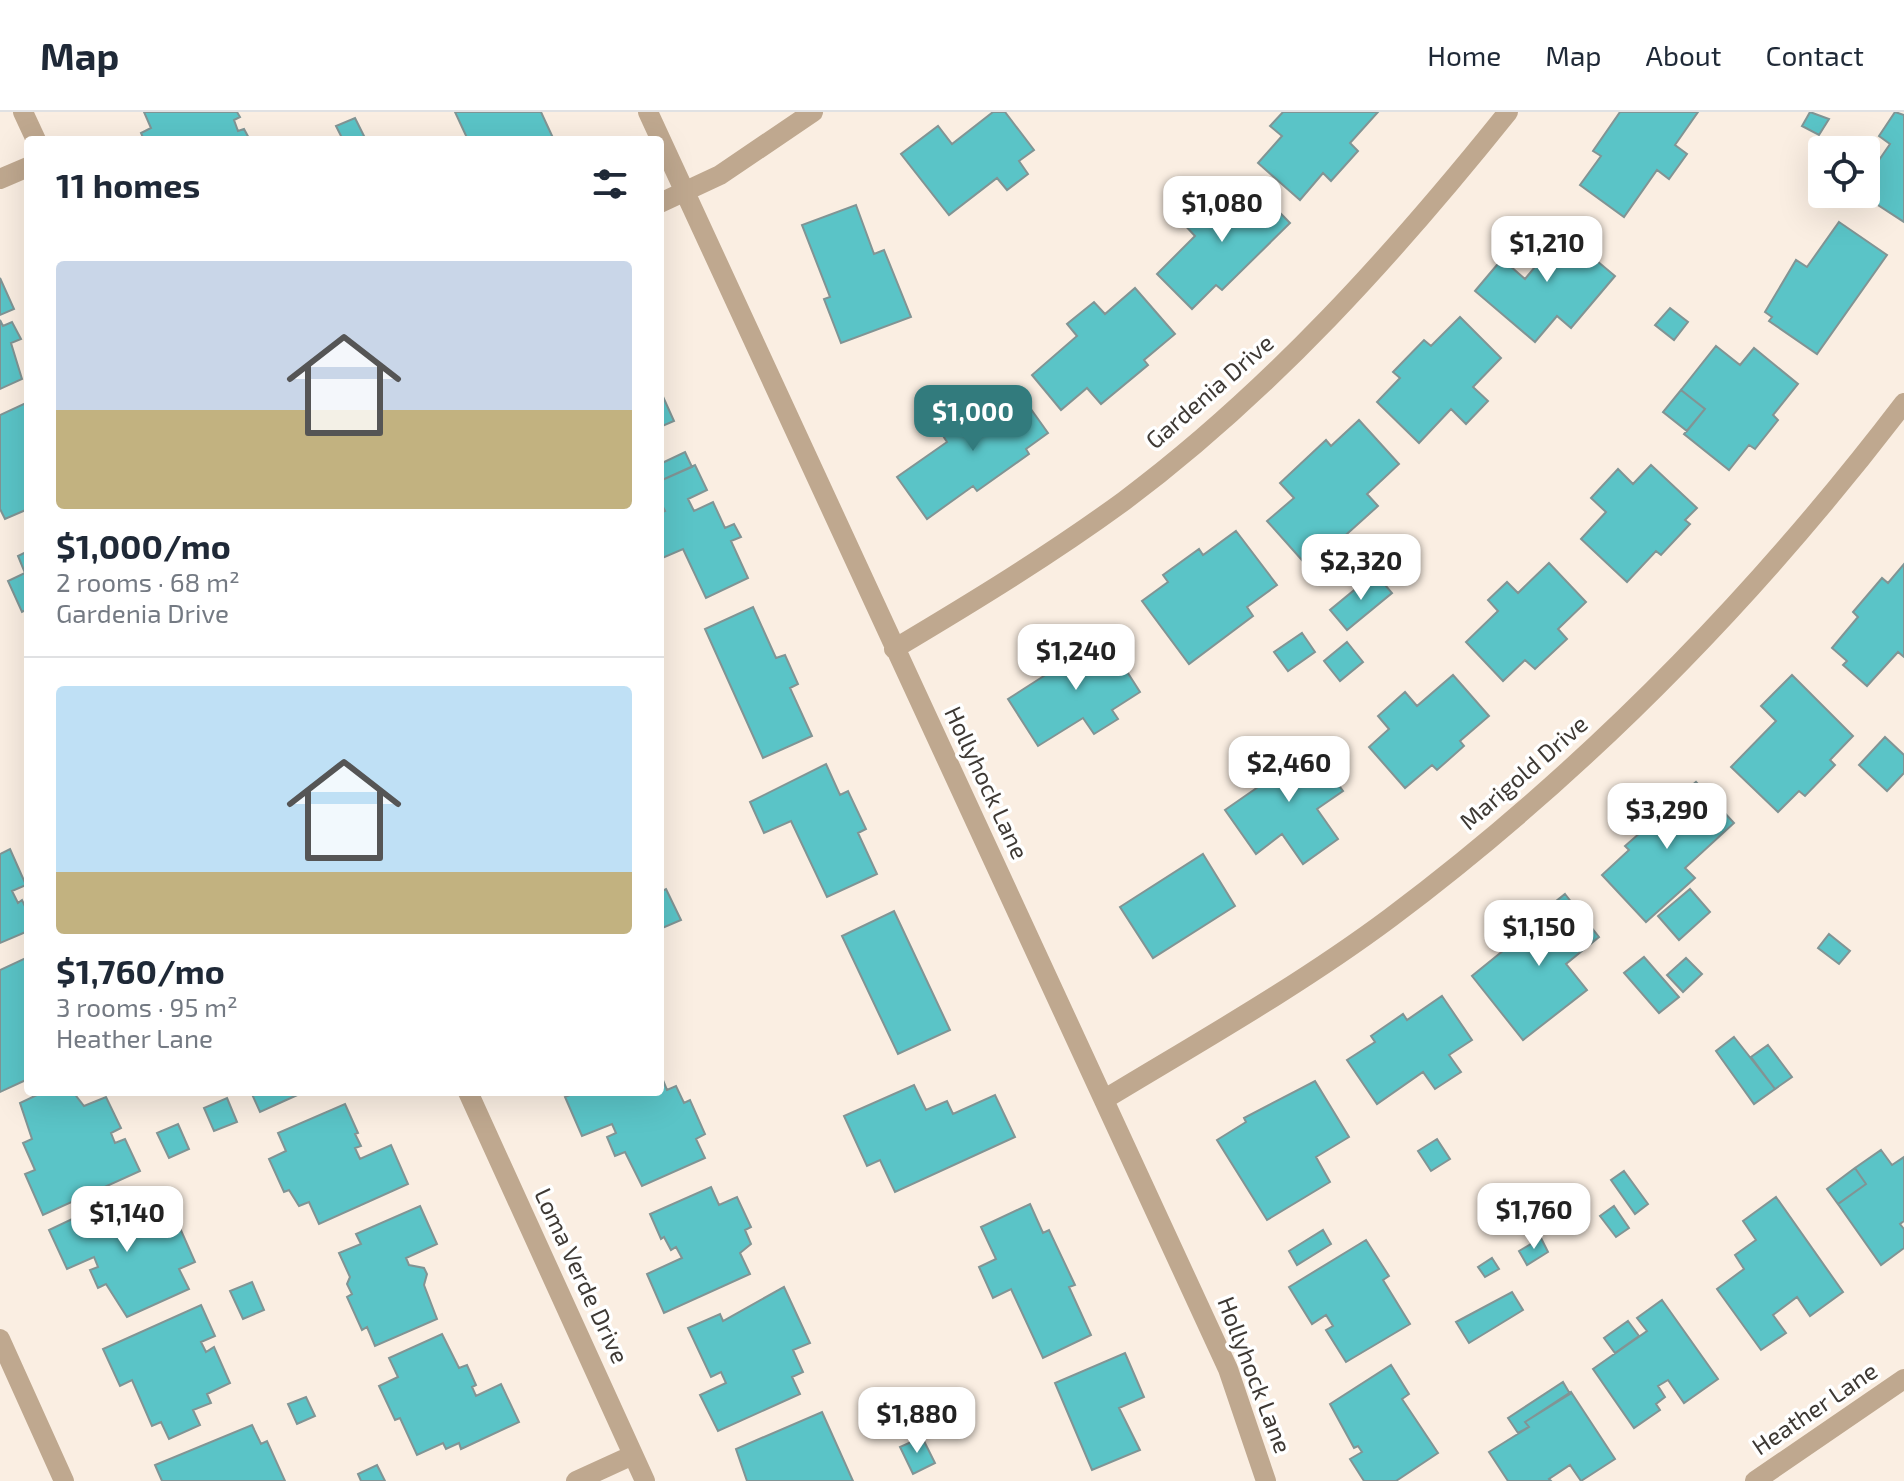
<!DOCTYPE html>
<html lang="en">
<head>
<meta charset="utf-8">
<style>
	:root { --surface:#fff; --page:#f6f6f7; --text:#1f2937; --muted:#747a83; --line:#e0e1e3; --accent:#327b7d }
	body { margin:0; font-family:"Exo 2",sans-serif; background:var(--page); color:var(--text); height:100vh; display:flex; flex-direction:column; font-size:30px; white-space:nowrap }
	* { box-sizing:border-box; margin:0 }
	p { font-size:26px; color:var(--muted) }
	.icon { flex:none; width:44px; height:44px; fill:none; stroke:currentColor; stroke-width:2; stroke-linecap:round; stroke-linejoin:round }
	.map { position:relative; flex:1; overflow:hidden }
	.panel { position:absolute; left:24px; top:24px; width:640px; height:960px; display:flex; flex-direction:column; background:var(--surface); border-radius:8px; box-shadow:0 8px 32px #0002 }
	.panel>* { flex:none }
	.buttons { position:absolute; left:1808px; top:24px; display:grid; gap:16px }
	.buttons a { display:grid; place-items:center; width:72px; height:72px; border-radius:8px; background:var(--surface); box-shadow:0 8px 32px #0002; font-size:40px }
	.price { position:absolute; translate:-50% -68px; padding:0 18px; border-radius:16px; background:#fff; color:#222; font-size:26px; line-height:52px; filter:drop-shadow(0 2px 4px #0008) }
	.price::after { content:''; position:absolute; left:50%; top:48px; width:24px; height:18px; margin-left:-12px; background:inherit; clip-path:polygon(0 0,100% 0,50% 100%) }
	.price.on { background:var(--accent); color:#fff }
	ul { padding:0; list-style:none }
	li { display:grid; align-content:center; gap:16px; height:424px; padding:0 32px }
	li+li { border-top:2px solid var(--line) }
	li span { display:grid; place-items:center; height:248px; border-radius:8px; color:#555 }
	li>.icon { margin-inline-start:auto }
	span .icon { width:144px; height:144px; fill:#fffc; stroke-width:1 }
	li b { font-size:34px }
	h2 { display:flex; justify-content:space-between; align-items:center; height:96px; padding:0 32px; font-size:34px }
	header { display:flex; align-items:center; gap:48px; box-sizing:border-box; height:112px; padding:0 40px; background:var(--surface); border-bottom:2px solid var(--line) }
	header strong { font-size:38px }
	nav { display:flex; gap:44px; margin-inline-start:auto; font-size:28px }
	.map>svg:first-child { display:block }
	.building { fill:#5ac4c7; stroke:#819494; stroke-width:2 }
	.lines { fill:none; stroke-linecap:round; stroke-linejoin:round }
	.minor { stroke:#bfa88f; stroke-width:20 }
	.labels { text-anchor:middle; stroke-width:7; stroke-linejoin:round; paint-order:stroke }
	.street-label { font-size:24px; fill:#3e3934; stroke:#fff }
</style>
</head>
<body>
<header>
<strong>Map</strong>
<nav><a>Home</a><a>Map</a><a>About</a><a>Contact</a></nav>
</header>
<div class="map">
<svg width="1904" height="1369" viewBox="0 0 1904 1369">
	<rect width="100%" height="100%" fill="#faeee2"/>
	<path class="building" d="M144,0h93l3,5 -6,3 4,11 6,-2 6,11h-106l-3,-7 10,-5z
		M455,0h86l13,28h-86z
		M993,0h12l29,38 -15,11 9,13 -21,16 -10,-12 -48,37 -48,-61 37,-28 14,18z
		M1283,0h95l-28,31 8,8 -27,30 -8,-8 -23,27 -42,-37 24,-27 -12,-10z
		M1620,0h78l-23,33 12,9 -18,25 -12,-9 -33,47 -44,-32 21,-29 -8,-5z
		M1810,0l19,7 -10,16 -17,-9z
		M1895,0l9,3v107l-43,-28h5v-15l24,-35 -11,-8z
		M355,6l11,22h-23l-7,-14z
		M1250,70l40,41 -68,67 -6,-5 -24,24 -35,-35 38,-38 -14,-15 21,-21 15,15z
		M856,93l18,49 10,-4 27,67 -70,26 -17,-44 6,-2 -28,-72z
		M1548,108l67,56 -44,52 -14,-12 -22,26 -60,-51 27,-32 23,20 10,-12 -16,-13z
		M1839,110l48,33 -70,99 -48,-33 3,-4 -7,-5 31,-52 11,7z
		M0,166l14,31 -14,6z
		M1135,176l40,46 -31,26 4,5 -47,39 -14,-16 -26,22 -29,-35 45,-39 -10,-12 27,-22 11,12z
		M1670,196l18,14 -14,18 -19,-15z
		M1460,205l41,41 -28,29 15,14 -22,23 -15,-15 -32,34 -42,-41 23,-24 -7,-6 31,-32 7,6z
		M0,208l3,6 9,-4 9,17 -10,4 11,36 -22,10z
		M1716,234l24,19 14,-17 44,36 -25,31 5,5 -23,29 -6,-4 -20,25 -45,-36 21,-25 -24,-19z
		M660,278l14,31 -14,6z
		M1681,278l24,19 -18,22 -24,-19z
		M1018,279l30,42 -22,16 3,5 -52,37 -4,-5 -46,33 -30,-42 50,-35 -11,-17 30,-22 12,16z
		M28,290v107l-23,10 -5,-10v-94z
		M1359,308l40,44 -32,30 11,12 -69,62 -42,-47 27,-23 -14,-15 46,-43 5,6z
		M685,340l7,15 -32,14v-17z
		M695,353l12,25 -19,9 6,12 19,-9 12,26 9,-4 7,13 -10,4 17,37 -42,20 -23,-49 -23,10v-46l5,-2 -5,-10v-20z
		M1651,353l46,43 -12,12 5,4 -29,31 -5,-4 -29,31 -46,-43 25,-27 -15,-14 27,-29 15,15z
		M1236,419l41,54 -30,22 6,9 -64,48 -47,-63 26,-19 -5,-7 36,-26 4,6z
		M28,439v58l-6,3 -14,-31 17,-8 -7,-17z
		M1549,451l37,39 -28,27 9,10 -32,30 -10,-9 -22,21 -37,-39 32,-31 -10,-11 19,-18 11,11z
		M1904,452v93l-6,-5 -31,34 -24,-21 4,-4 -15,-13 26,-31 -5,-5 29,-34 6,5z
		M1375,461l17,20 -45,37 -17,-20z
		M753,495l23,51 9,-3 13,29 -8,4 22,48 -49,22 -58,-129z
		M1101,519l39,61 -28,18 6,9 -24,15 -11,-16 -45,28 -30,-47 56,-36 -4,-6z
		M1302,521l13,19 -27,19 -14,-19z
		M1347,530l16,20 -23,19 -16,-20z
		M1453,563l36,41 -29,25 4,5 -27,24 -5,-5 -27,23 -36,-41 20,-18 -11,-13 27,-24 12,14z
		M1792,563l61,61 -23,24 5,5 -30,31 -6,-5 -21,21 -47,-45 45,-46 -15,-15z
		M1885,625l19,18v18l-17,18 -28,-26z
		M1304,626l39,53 -26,18 21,30 -35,25 -21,-30 -26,20 -31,-44 46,-32 -7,-11z
		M826,652l14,31 8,-4 18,38 -8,4 19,41 -50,23 -36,-76 -27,12 -14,-31z
		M1696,670l38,41 -49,45 10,10 -49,44 -44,-47 27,-25 -4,-4 24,-21 -4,-4 29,-26 3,3z
		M10,737l16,36 -14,6 6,12 4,-3 6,13v18l-28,12v-89z
		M1203,742l32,52 -82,52 -33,-51z
		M666,777l15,31 -21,9v-37z
		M1690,777l20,23 -31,28 -21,-24z
		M1565,782l34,43 -33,27 21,26 -64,50 -51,-64 48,-39 -4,-4z
		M894,799l56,119 -52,24 -56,-118z
		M1829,822l21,17 -11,13 -21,-16z
		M28,845v122l-28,13v-122z
		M1644,845l35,40 -20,16 -35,-40z
		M1686,846l16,16 -19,18 -16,-17z
		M1442,884l30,44 -23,15 12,17 -26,17 -12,-17 -46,32 -30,-44 28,-18 -4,-6 32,-22 4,6z
		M1734,925l41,52 -21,15 -38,-53z
		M1768,933l24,32 -17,12 -24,-32z
		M660,961l7,17 9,-4 8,17 6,-3 15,34 -9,5 9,19 -63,28 -17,-34 -10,4 -8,-19 9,-4 -4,-9 -30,12 -17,-39 12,-5h83z
		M1315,969l34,56 -33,20 14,25 -63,38 -50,-80 29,-18 -2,-4z
		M914,973l12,25 21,-9 6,13 42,-19 20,42 -120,55 -15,-32 -13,6 -23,-50z
		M43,980h30l11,14 22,-9 15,31 -10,5 4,10 10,-4 15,32 -97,44 -18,-41 10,-4 -12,-27 9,-4 -12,-36z
		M251,980h53l-44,20z
		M227,986l10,24 -23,9 -10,-23z
		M345,992l13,29 -3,1 6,12 -6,2 5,11 31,-14 17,39 -89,40 -10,-22 -10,4 -10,-16 -5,2 -15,-33 17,-8 -8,-18z
		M178,1012l11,25 -20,9 -12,-25z
		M1437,1027l13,20 -19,12 -13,-20z
		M1881,1038l11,15 12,-8v64l-4,3 4,5v19l-23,17 -43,-61 28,-20 -11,-16z
		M1855,1056l11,16 -28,20 -11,-15z
		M1624,1059l24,33 -13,10 -24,-34z
		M711,1075l8,18 18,-8 14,30 -6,3 6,14 -11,9 10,21 -86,39 -17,-39 35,-16 -6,-11 -5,3 -7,-13 -3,2 -11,-25z
		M1776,1085l67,95 -33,24 -13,-19 -24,18 13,18 -25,17 -44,-61 27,-20 -9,-14 21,-15 -13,-19z
		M141,1086l10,21 9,-4 8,18 12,-5 15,34 -16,7 10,20 -62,28 -21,-33 -8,4 -8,-18 8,-3 -4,-10 -27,12 -18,-39 42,-20 2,5 28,-15 2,6z
		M1030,1092l13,29 6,-3 26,55 -6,2 22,48 -48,23 -32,-69 -18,9 -14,-31 17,-8 -15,-32z
		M420,1094l17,38 -31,14 3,7 15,3 3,6 -3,11 13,34 -62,27 -8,-19 -5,3 -15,-33 5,-3 -5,-10 3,-7 -11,-24 22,-9 -5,-10z
		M1614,1094l15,22 -13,9 -16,-21z
		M1323,1118l8,14 -34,21 -8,-14z
		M1541,1126l7,14 -21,13 -8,-14z
		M1366,1128l23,36 -6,4 27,44 -64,38 -20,-32 7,-4 -7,-11 -14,9 -23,-37z
		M1492,1146l7,11 -14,8 -7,-10z
		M252,1170l12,28 -21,9 -13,-28z
		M784,1175l26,56 -17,7 10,22 -11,5 8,17 -82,37 -18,-36 26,-12 -5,-11 -10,5 -23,-49 32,-14 3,7z
		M1512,1180l11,18 -54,33 -13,-21z
		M1662,1188l56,79 -34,24 -16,-23 -10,6 7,11 -9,7 4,6 -26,18 -41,-59 54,-38 -10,-13z
		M201,1193l14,31 -14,6 5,10 8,-5 16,36 -23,11 4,9 -18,7 7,15 -31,14 -8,-17 -9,4 -20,-46 -12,6 -17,-37z
		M1628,1209l11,15 -24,17 -11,-15z
		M442,1222l17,34 8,-3 9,20 -4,2 4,9 25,-12 18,38 -58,27 -2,-6 -13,6 -3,-6 -26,12 -17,-37 -5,2 -16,-34 19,-9 -9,-19z
		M1125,1241l19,44 -25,11 21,42 -48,20 -37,-87z
		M1391,1253l18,29 -7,5 36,54 -42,28h-32l-14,-22 12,-7 -4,-6 -4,2 -24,-44z
		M1563,1270l7,12 -45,28 4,5 -11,6 -10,-15z
		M1571,1280l44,67 -34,22 -11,-16 -21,14 2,2h-43l-19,-29 40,-25 -4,-5z
		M306,1285l9,19 -18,8 -9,-20z
		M822,1300l31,69h-106l-11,-32z
		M252,1313l9,19 6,-3 18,40h-123l-7,-16z
		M922,1325l13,26 -22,11 -13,-27z
		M377,1353l8,16h-24l-3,-7z"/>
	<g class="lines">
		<path class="minor" d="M23,0l13,28
			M648,0l580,1257 38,112
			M0,67l28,-12
			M660,91l60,-28 93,-63
			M894,537c79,-47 156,-94 230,-148 146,-109 271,-248 384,-389
			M468,980l177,389
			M1105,987c96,-58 195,-114 285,-181 196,-147 366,-321 514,-515
			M0,1227l64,142
			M576,1369l57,-26
			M1755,1369l149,-102"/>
	</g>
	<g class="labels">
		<g class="street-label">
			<text transform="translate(1210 280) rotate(-41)" y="8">Gardenia Drive</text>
			<text transform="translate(1524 661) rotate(-41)" y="8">Marigold Drive</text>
			<text transform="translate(986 671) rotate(65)" y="8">Hollyhock Lane</text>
			<text transform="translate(581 1164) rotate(65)" y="8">Loma Verde Drive</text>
			<text transform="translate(1254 1263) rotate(69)" y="8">Hollyhock Lane</text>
			<text transform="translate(1815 1297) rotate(-34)" y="8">Heather Lane</text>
		</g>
	</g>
</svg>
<div class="buttons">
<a><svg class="icon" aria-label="locate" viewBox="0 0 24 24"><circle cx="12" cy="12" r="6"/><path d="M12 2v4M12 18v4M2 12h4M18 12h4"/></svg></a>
</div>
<b class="price" style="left:1222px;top:132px">$1,080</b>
<b class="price" style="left:1547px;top:172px">$1,210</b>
<b class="price on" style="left:973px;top:341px">$1,000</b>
<b class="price" style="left:1361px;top:490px">$2,320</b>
<b class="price" style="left:1076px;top:580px">$1,240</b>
<b class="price" style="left:1289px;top:692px">$2,460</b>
<b class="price" style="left:1667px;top:739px">$3,290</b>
<b class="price" style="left:1539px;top:856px">$1,150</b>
<b class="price" style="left:1534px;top:1139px">$1,760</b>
<b class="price" style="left:127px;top:1142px">$1,140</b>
<b class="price" style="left:917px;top:1343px">$1,880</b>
<section class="panel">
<h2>11 homes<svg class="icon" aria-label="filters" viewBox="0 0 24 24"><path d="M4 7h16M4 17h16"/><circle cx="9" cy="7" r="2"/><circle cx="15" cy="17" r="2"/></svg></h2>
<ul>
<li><span style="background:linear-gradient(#c9d6e8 60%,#c2b280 0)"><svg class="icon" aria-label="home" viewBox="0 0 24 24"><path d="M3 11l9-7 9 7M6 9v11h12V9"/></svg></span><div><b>$1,000/mo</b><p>2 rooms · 68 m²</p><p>Gardenia Drive</p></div></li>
<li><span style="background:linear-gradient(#bfe0f5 75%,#c2b280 0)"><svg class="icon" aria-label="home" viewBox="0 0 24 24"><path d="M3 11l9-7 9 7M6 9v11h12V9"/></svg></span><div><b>$1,760/mo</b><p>3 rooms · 95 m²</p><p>Heather Lane</p></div></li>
</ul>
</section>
</div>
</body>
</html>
